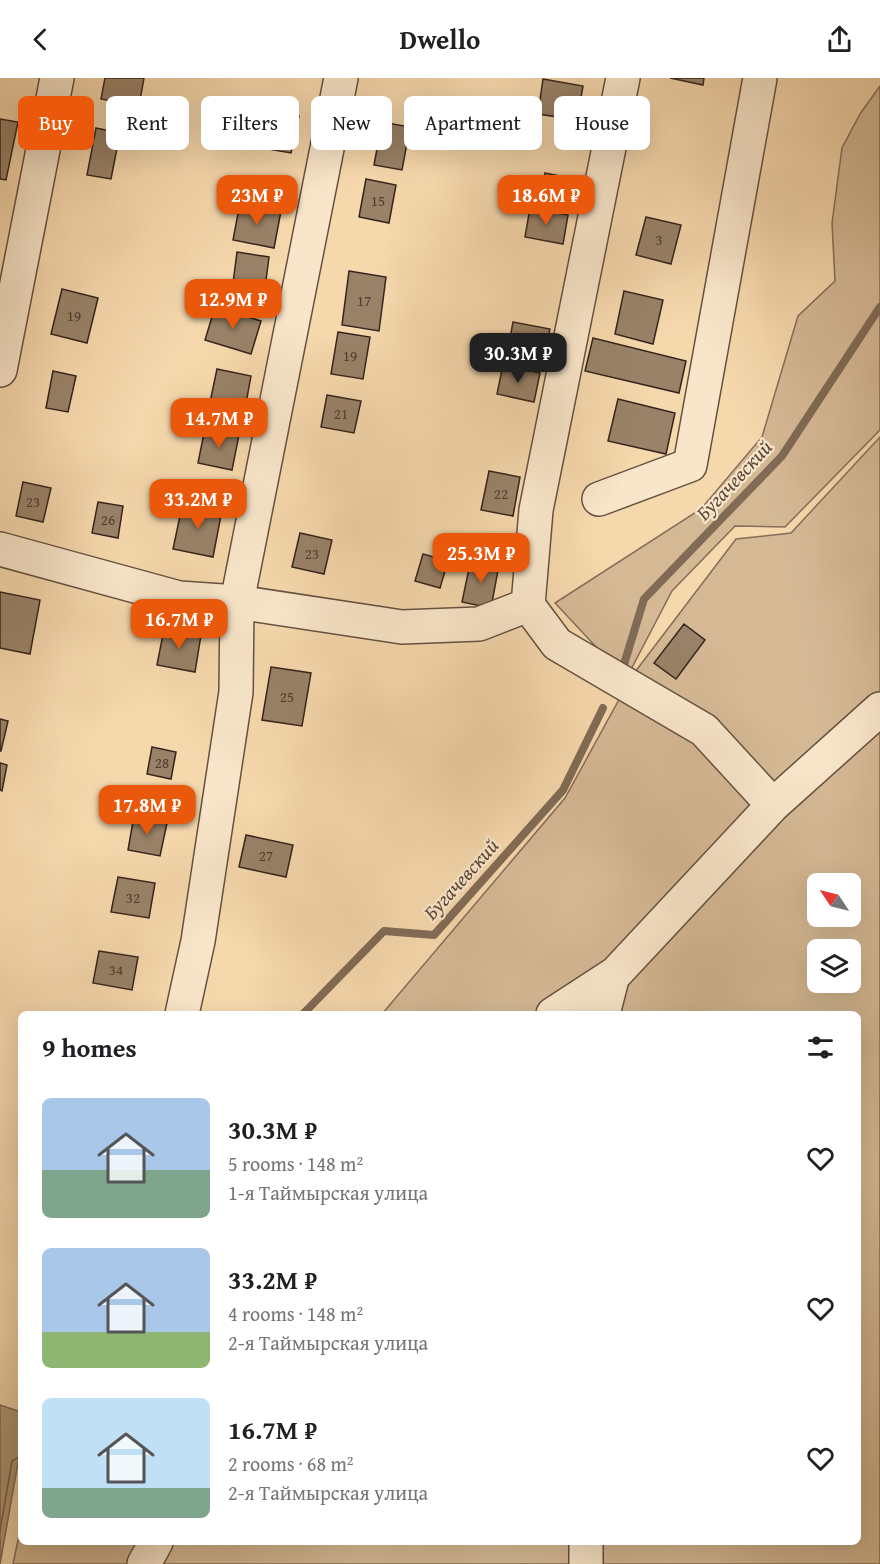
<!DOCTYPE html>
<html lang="en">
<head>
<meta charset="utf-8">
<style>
	:root { --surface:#fff; --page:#f6f6f6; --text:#202124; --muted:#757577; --accent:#ea580c }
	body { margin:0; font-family:"Gentium Book Plus",serif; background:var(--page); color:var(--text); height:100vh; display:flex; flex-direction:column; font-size:22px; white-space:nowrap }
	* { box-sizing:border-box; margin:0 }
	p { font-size:20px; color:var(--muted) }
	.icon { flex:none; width:33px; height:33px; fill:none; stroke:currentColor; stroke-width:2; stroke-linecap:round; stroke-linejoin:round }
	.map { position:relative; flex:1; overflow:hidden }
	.side { position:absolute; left:18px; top:933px; width:843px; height:534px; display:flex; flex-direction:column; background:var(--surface); border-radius:9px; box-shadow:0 6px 24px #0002 }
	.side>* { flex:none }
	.hud { position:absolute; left:18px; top:18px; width:844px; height:54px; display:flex; gap:12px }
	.needle { width:39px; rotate:305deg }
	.fabs { position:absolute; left:807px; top:795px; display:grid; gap:12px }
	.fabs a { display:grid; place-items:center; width:54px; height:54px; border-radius:9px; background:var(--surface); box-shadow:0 6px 24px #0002; font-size:30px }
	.price { position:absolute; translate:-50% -51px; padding:0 14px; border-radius:12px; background:var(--accent); color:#fff; font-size:20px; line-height:39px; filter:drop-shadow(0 2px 3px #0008) }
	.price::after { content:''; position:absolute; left:50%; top:36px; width:18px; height:14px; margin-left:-9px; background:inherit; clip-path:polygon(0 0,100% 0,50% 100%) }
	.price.current { background:#222; color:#fff }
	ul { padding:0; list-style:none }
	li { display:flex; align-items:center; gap:18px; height:150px; padding:0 24px }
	li span { display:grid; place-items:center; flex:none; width:168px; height:120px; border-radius:9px; color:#555 }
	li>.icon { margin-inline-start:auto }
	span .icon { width:72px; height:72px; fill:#fffc; stroke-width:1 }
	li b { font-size:26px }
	h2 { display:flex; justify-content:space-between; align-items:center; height:72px; padding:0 24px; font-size:26px }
	.pill { padding:0 21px; border-radius:9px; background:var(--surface); box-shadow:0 6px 24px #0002; font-size:21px; line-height:54px }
	.pill.current { background:var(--accent); color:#fff }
	header { display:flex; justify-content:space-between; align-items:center; height:78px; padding:0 24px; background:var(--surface); font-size:27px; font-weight:700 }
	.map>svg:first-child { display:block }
	.green { fill:#d5b995; stroke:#856e59; stroke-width:1.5; fill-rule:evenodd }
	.water { fill:#b49b7c; stroke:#816b56; stroke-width:1.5 }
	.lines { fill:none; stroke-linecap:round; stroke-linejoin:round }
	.shore { stroke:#74604c; stroke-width:1.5 }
	.stream { stroke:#816b56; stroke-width:8 }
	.building { fill:#998268; stroke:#35241d; stroke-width:1.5 }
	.minor-casing { stroke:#655141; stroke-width:36 }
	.minor { stroke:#f9e6ca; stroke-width:33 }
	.labels { text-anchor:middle; stroke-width:4.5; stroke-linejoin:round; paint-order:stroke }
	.number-label { font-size:15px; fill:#4e3c30 }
	.water-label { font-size:20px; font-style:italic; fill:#5b483a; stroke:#f9e6ca }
</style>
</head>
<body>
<header><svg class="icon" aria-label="back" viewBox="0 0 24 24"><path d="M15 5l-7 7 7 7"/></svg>Dwello<svg class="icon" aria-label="share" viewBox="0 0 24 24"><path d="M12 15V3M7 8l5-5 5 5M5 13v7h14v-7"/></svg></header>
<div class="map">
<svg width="880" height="1486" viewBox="0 0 880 1486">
	<rect width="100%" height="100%" fill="#f6d8ad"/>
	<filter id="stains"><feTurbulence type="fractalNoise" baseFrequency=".00333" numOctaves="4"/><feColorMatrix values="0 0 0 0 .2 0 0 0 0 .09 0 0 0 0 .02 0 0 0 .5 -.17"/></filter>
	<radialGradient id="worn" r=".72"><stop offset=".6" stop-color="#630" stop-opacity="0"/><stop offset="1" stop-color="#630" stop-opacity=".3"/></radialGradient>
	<path class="green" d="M880,8v344l-95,97 -50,-1 -63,65 -46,88 -71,-76 146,-94 61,-72 36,-121 37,-35 -3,-58 10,-75 18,-34z
		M880,359v1127h-867l8,-38v16h837v-528h-476l183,-216 67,-122 104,-137 55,-6zM818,806h32v32h-32zM818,872h32v32h-32z"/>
	<path class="water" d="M0,1327l21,7v34l-21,118z"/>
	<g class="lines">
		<path class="shore" d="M0,1453l12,-70 9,-5"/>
		<path class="stream" d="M621,596l23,-75 138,-143 98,-149
			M303,936l81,-83 50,4 129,-145 40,-82"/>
	</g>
	<path class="building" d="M105,0h39l-5,28 -38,-7z
		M670,0h34l-1,7z
		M543,1l40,7 -6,34 -39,-6z
		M269,32l30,6 -8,37 -29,-5z
		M0,41l18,3 -12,58 -6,-1z
		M382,44l28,5 -8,43 -28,-5z
		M96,50l24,5 -9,46 -24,-4z
		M545,95l30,6 -5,25 -29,-5z
		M366,101l30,6 -7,38 -30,-6z
		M240,125l41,8 -7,37 -41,-8z
		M530,130l38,7 -5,29 -38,-7z
		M646,139l35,8 -10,39 -35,-9z
		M237,174l32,5 -5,39 -32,-5z
		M349,193l37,6 -7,54 -37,-6z
		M62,211l36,9 -11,45 -36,-9z
		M624,213l39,9 -10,44 -38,-10z
		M215,229l46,14 -10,33 -46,-14z
		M513,244l37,7 -6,28 -36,-8z
		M338,254l32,5 -7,42 -32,-5z
		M593,260l93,23 -7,32 -94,-22z
		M503,287l37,8 -6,29 -37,-8z
		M217,291l34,7 -7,38 -35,-7z
		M53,293l23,5 -8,36 -22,-4z
		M327,317l34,6 -7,32 -33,-6z
		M618,321l57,14 -9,41 -58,-13z
		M205,350l34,7 -7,35 -34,-7z
		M489,393l31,6 -7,39 -32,-6z
		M23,404l28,6 -8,34 -27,-6z
		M98,424l25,4 -5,32 -26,-5z
		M183,424l39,8 -9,47 -40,-8z
		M300,455l32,7 -8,34 -32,-7z
		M423,476l25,7 -8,27 -25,-7z
		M471,481l28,6 -8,43 -29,-6z
		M0,514l40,8 -10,54 -30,-6z
		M684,546l21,16 -29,39 -22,-16z
		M164,551l37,6 -6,37 -38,-7z
		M271,589l40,6 -9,53 -40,-6z
		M0,641l8,2 -7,30h-1z
		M152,669l24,5 -5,27 -24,-5z
		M0,685l7,2 -5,26 -2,-1z
		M134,738l33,7 -7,33 -32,-6z
		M246,757l47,10 -7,32 -47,-10z
		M118,799l37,6 -6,35 -38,-6z
		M99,873l39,6 -6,33 -39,-7z"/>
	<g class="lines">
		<g class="minor-casing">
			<path id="minor" d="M623,0l-87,432 -8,95 29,39 147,86 69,75
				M0,292l57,-292
				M599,421l91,-34 70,-387
				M0,471l179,49 58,4 165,25 77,-3 49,-19
				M182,936l16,-73 38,-249 1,-90 104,-524
				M553,936l63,-41 157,-168 107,-96
				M603,936l10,-39
				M586,1464v22
				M144,1486l12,-22"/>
		</g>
		<use href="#minor" class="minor"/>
	</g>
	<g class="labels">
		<g class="number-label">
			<text x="378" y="128">15</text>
			<text x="659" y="167">3</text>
			<text x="364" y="228">17</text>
			<text x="74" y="243">19</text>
			<text x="350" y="283">19</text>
			<text x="341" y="341">21</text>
			<text x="501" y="421">22</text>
			<text x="33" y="429">23</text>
			<text x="108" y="447">26</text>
			<text x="312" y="481">23</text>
			<text x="287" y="624">25</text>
			<text x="162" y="690">28</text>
			<text x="266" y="783">27</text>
			<text x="133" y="825">32</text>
			<text x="116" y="897">34</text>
		</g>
		<g class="water-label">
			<text transform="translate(734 402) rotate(-47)" y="7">Бугачевский</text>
			<text transform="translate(461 801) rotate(-48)" y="7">Бугачевский</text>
		</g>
	</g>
	<rect width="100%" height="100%" filter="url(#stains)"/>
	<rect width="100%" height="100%" fill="url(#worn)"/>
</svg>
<div class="fabs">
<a><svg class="needle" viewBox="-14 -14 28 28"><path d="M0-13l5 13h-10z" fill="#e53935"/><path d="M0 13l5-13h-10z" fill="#757577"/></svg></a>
<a><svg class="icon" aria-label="layers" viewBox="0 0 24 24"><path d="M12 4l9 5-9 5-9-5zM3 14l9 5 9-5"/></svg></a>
</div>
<b class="price" style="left:257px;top:148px">23M ₽</b>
<b class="price" style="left:546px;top:148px">18.6M ₽</b>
<b class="price" style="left:233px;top:252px">12.9M ₽</b>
<b class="price current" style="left:518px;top:306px">30.3M ₽</b>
<b class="price" style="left:219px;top:371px">14.7M ₽</b>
<b class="price" style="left:198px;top:452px">33.2M ₽</b>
<b class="price" style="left:481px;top:506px">25.3M ₽</b>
<b class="price" style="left:179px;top:572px">16.7M ₽</b>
<b class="price" style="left:147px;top:758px">17.8M ₽</b>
<div class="hud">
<a class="pill current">Buy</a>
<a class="pill">Rent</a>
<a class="pill">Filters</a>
<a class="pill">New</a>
<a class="pill">Apartment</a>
<a class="pill">House</a>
</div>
<section class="side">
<h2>9 homes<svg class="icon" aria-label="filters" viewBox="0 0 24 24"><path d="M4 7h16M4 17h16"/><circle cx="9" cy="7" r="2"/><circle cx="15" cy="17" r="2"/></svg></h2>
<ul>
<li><span style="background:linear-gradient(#a9c7e8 60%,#7fa58c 0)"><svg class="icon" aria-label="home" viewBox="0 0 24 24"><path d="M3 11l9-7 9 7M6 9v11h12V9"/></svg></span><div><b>30.3M ₽</b><p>5 rooms · 148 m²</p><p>1-я Таймырская улица</p></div><svg class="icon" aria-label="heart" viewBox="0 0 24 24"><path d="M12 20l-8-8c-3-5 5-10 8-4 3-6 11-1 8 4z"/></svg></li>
<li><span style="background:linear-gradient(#a9c7e8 70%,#8fb573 0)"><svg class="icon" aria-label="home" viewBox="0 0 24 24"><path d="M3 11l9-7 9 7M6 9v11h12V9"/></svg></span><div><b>33.2M ₽</b><p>4 rooms · 148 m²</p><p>2-я Таймырская улица</p></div><svg class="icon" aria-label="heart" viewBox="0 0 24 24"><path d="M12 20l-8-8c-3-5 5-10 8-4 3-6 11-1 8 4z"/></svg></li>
<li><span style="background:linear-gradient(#bfe0f5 75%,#7fa58c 0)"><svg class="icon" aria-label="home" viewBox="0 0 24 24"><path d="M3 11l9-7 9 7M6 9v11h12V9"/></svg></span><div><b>16.7M ₽</b><p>2 rooms · 68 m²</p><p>2-я Таймырская улица</p></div><svg class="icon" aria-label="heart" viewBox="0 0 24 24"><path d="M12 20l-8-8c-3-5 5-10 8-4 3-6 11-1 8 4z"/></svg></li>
</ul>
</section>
</div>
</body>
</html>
